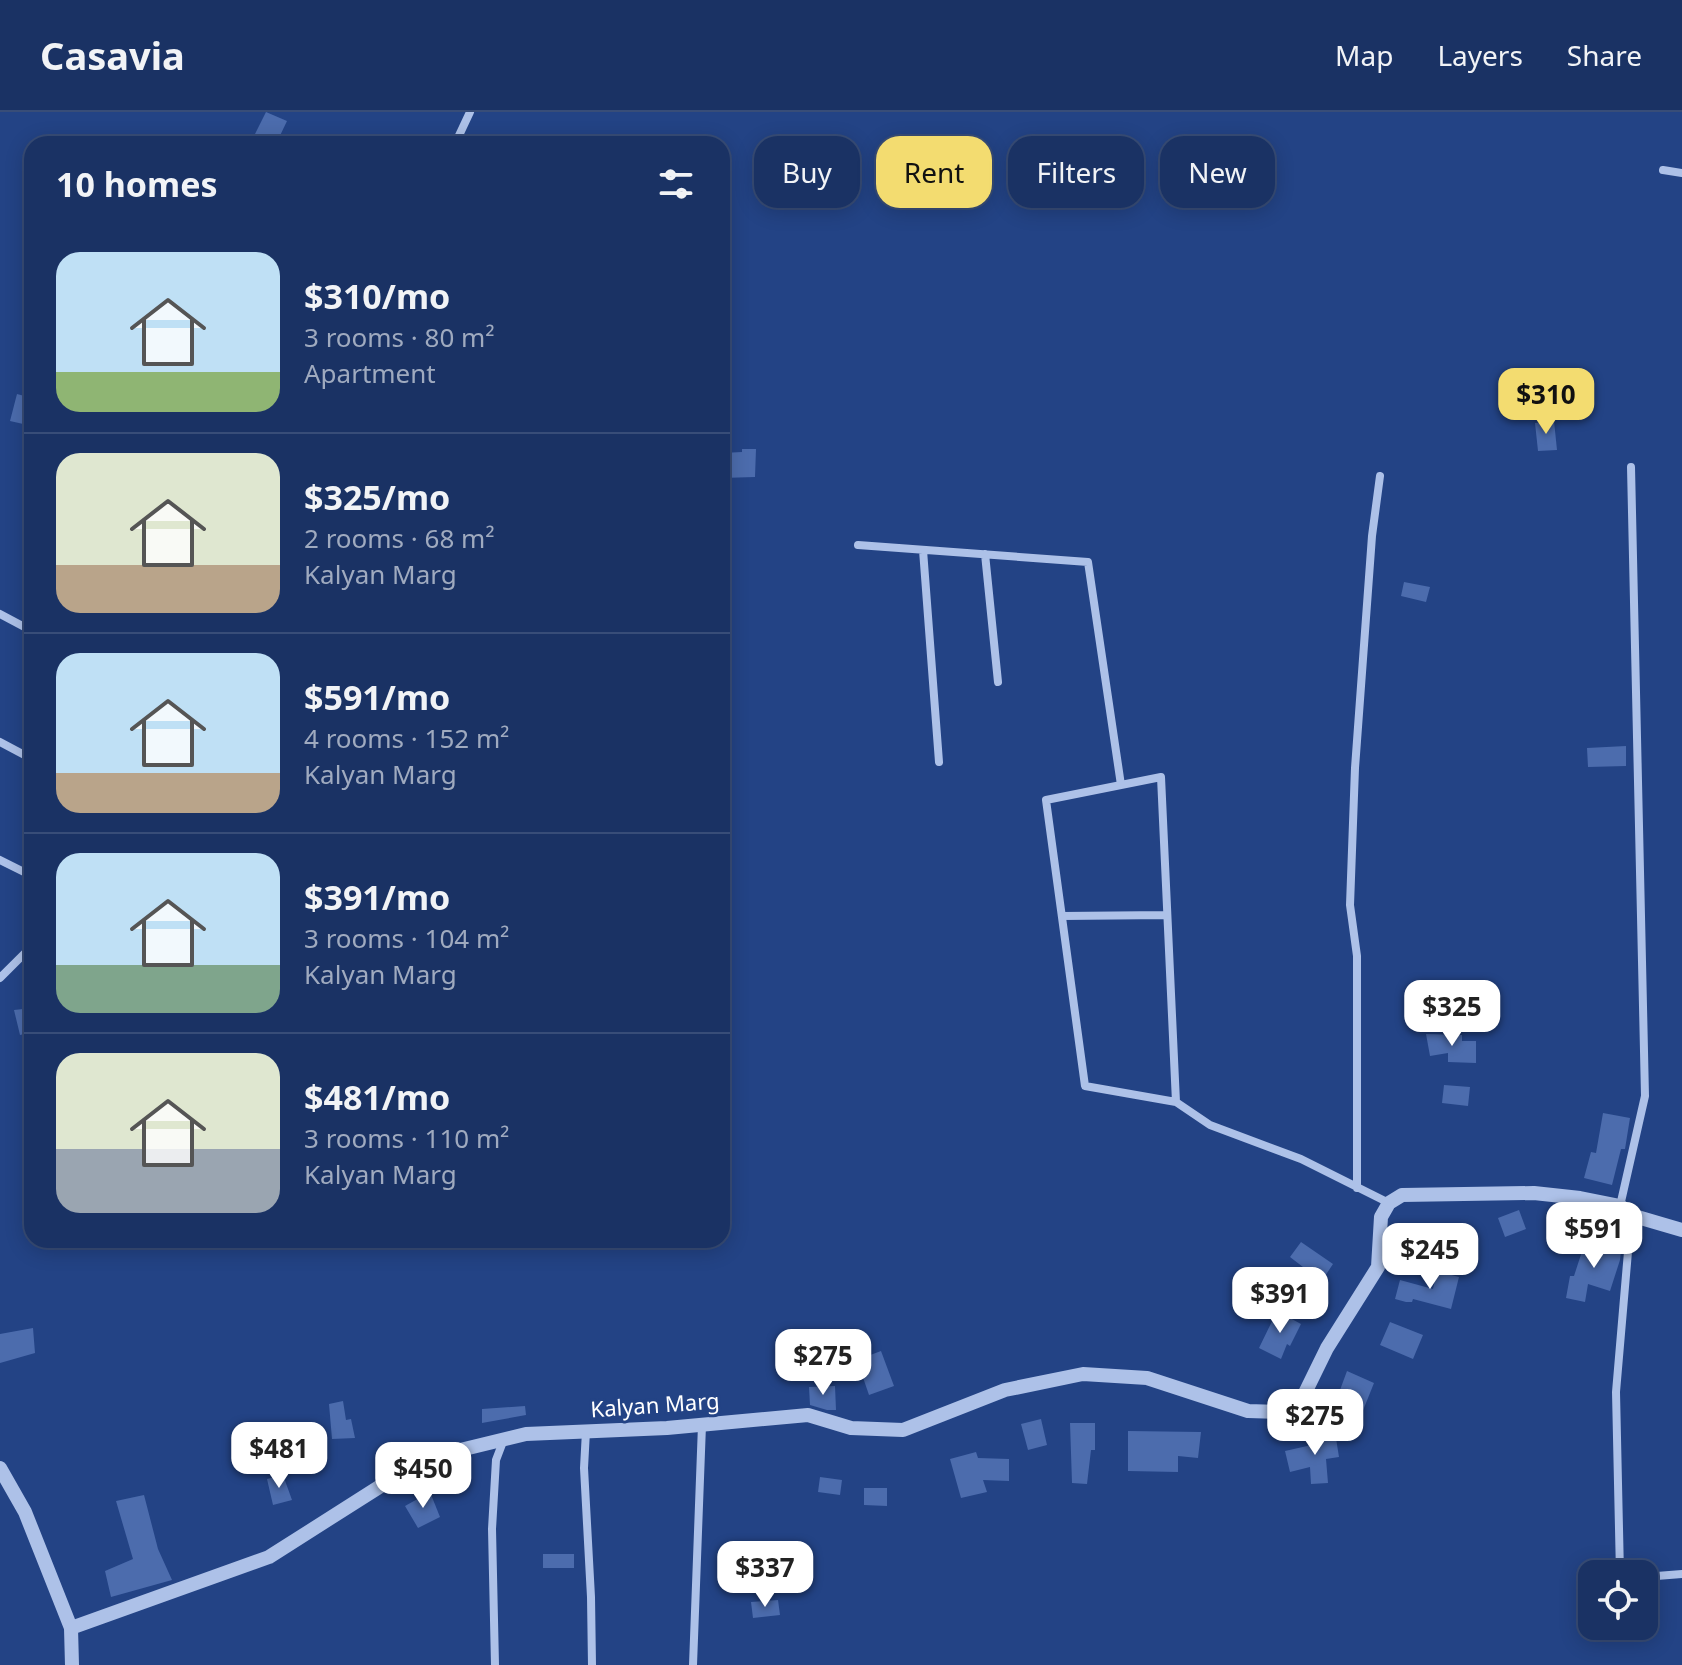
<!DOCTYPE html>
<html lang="en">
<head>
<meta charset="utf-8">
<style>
	:root { --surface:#1a3264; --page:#233a6a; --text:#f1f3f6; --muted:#9faabf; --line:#384d78; --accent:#f3dc70 }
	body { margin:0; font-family:"Noto Sans",sans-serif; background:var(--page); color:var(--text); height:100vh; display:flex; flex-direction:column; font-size:30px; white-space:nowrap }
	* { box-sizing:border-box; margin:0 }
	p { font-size:26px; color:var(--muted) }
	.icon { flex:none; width:44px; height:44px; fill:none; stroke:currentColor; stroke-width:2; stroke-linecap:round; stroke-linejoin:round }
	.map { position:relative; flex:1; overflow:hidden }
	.drawer { position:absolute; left:24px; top:24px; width:706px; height:1112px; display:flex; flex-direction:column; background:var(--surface); border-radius:24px; box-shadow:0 4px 20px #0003,0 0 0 2px var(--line) }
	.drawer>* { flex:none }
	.guide { position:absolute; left:754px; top:24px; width:760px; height:72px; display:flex; gap:16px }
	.fabs { position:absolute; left:1578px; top:1448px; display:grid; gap:16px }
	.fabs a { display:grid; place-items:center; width:80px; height:80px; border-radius:16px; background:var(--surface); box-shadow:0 4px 20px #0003,0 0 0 2px var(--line); font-size:40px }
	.price { position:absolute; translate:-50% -68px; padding:0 18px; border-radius:16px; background:#fff; color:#222; font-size:26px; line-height:52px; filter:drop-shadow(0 2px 4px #0008) }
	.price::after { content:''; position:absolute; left:50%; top:48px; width:24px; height:18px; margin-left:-12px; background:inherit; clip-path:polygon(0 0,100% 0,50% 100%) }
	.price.current { background:var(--accent); color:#111 }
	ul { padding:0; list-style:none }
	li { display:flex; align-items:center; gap:24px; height:200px; padding:0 32px }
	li+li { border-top:2px solid var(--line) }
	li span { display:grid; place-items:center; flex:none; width:224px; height:160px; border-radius:24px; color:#555 }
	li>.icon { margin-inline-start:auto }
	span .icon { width:96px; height:96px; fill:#fffc; stroke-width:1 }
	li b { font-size:34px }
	h2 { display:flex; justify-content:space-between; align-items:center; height:96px; padding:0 32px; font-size:34px }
	.chip { padding:0 28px; border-radius:24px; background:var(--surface); box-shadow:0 4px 20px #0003,0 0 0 2px var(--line); font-size:28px; line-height:72px }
	.chip.current { background:var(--accent); color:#111 }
	header { display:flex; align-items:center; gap:48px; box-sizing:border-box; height:112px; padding:0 40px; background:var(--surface); border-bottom:2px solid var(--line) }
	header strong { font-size:38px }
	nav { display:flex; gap:44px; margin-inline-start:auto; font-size:28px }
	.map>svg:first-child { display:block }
	.building { fill:#4c6cad }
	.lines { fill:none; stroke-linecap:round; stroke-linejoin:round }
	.minor { stroke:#adc1e8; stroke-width:8 }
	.tertiary { stroke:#adc1e8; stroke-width:14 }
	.labels { text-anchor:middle; stroke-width:6; stroke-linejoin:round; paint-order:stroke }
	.street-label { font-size:22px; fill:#fff; stroke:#234385 }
</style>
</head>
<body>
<header>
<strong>Casavia</strong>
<nav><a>Map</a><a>Layers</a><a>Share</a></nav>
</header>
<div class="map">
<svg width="1682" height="1553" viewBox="0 0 1682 1553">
	<rect width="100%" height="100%" fill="#234385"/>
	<path class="building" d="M266,0l21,9 -11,23h-26z
		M17,282l15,4v28l-22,-5z
		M1554,309l3,29 -19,1 -3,-28z
		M742,337h14l-1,28 -33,1v-25l20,-1z
		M1404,470l26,5 -4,15 -25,-6z
		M1626,634v20l-38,1 -1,-19z
		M32,896v24l-12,3 -6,-25z
		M1426,922l36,1v6h14v22l-28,-1v-9l-18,3z
		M1444,973l26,2 -2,19 -26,-3z
		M1603,1001l27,5 -5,31h-4l-9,36 -28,-7 7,-26 5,1z
		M1519,1098l7,19 -21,8 -7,-19z
		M1586,1127l35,12 -1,9 -10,31 -22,-7 -3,18 -19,-4 4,-22h4z
		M1301,1130l32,22 -14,21 -19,-13 3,-5 -13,-10z
		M1437,1159l22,6 -8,32 -38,-10 -1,3h-6l-11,-3 5,-19 33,9z
		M1277,1199l24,13 -11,22 -3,-2 -6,15 -22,-11z
		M1390,1210l33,13 -10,24 -33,-14z
		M33,1216l2,25 -35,10v-29z
		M881,1239l13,35 -25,9 -12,-35z
		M1347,1259l27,12 -14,35 -25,-10 7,-17 -2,-1z
		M835,1274l1,24h-9l-17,-5 -1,-18z
		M343,1289l3,19 5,-1 4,19 -23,1 -3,-35z
		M525,1294l1,9 -44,8v-14z
		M1041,1307l6,26 -19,5 -7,-26z
		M1070,1311h25v27h-4l-4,34 -15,-1z
		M1128,1319l73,1 -3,26 -20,-2v16l-50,-1z
		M1335,1320l4,25 -13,2 2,24 -17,1 -1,-17 -20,5 -5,-21 31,-7 -1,-9z
		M976,1340l2,6 31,1v22l-26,-1 4,12 -26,6 -11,-39z
		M283,1363l9,25 -19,5 -6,-26z
		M820,1365l22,3 -2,15 -22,-3z
		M864,1376h23v18l-23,-1z
		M430,1380l10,25 -22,11 -13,-22z
		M144,1383l14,54 14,31 -61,17 -6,-26 28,-12 -17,-58z
		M543,1442h31v14h-31z
		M778,1488l2,15 -27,3 -2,-16z"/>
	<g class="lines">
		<path class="minor" d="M455,32l15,-32
			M1663,58l19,3
			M858,433l230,17 33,223
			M923,438l16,212
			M985,442l13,128
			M0,502l32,17
			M0,630l32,17
			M0,748l32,16
			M1062,804l105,-1
			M0,866l32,-32
			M1176,990l-15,-325 -115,23 39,286 91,16 34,23 91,34 88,44
			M1357,1076v-232l-7,-51 5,-137 17,-232 8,-60
			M586,1319l-2,37 7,129 1,68
			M1620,1462l-4,-182 13,-152 -9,-34 25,-110 -14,-629
			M1644,1465l38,-3
			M495,1553l-3,-136 4,-69 8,-21
			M693,1553l9,-240"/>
		<path class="tertiary" d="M0,1356l25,44 46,116 198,-71 118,-75 61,-29 78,-19 141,-6 141,-13 43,13 52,2 102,-40 78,-16 64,4 101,33 32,1 23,-15 24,-49 51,-81 3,-50 8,-14 13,-8 132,-2 46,5 40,8 14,10 48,14
			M71,1516l1,37"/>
	</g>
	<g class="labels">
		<g class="street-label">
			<text transform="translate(655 1293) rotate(-4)" y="8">Kalyan Marg</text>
		</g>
	</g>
</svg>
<div class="fabs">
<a><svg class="icon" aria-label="locate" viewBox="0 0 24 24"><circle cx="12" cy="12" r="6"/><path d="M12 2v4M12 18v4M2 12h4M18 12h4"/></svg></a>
</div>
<b class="price current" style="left:1546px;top:324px">$310</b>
<b class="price" style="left:1452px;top:936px">$325</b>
<b class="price" style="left:1594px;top:1158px">$591</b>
<b class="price" style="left:1430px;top:1179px">$245</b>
<b class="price" style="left:1280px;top:1223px">$391</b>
<b class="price" style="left:823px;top:1285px">$275</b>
<b class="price" style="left:1315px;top:1345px">$275</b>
<b class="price" style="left:279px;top:1378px">$481</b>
<b class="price" style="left:423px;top:1398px">$450</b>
<b class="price" style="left:765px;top:1497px">$337</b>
<div class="guide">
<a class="chip">Buy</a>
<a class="chip current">Rent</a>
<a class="chip">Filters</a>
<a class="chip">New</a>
</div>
<section class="drawer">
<h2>10 homes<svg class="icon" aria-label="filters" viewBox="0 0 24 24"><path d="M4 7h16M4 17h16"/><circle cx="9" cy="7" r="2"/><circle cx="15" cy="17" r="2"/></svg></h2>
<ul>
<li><span style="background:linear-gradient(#bfe0f5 75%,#8fb573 0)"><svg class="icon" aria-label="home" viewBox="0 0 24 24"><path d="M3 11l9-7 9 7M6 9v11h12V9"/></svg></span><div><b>$310/mo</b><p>3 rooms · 80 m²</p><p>Apartment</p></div></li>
<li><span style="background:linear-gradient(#dfe7d0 70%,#b9a48a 0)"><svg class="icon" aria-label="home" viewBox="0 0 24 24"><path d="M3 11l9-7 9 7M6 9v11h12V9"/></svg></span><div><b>$325/mo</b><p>2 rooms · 68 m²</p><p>Kalyan Marg</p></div></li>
<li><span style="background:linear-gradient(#bfe0f5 75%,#b9a48a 0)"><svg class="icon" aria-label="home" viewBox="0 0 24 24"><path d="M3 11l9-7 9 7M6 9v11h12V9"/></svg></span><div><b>$591/mo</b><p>4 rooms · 152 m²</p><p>Kalyan Marg</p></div></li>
<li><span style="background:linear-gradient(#bfe0f5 70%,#7fa58c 0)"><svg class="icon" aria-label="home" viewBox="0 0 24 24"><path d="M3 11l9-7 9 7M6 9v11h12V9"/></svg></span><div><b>$391/mo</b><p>3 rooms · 104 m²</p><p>Kalyan Marg</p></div></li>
<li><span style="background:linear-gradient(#dfe7d0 60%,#9aa5b1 0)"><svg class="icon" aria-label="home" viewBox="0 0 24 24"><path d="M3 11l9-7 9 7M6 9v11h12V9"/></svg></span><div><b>$481/mo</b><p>3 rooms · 110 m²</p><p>Kalyan Marg</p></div></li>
</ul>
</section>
</div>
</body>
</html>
